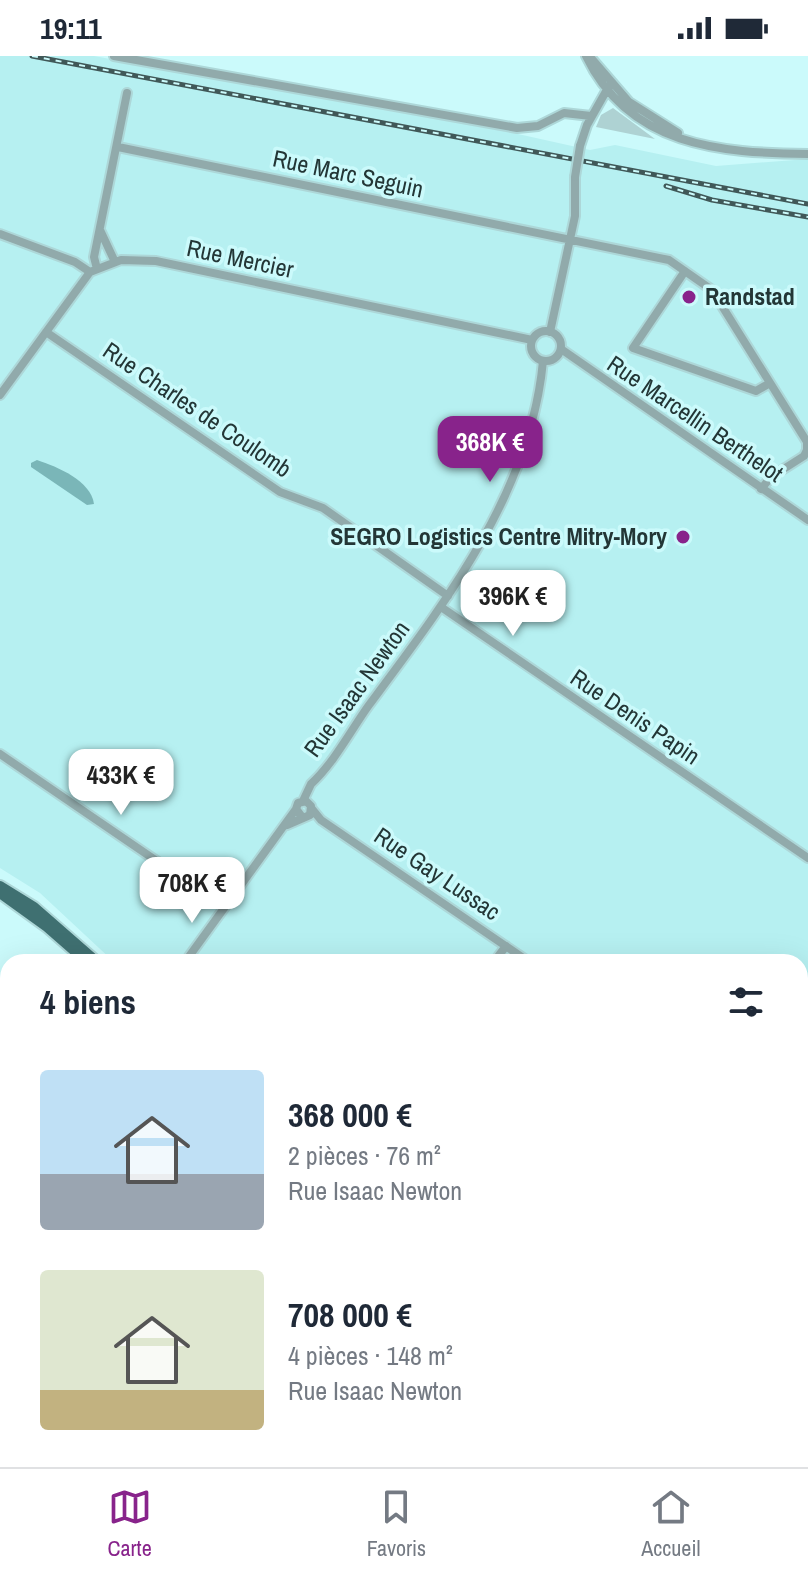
<!DOCTYPE html>
<html lang="fr">
<head>
<meta charset="utf-8">
<style>
	:root { --surface:#fff; --page:#f2f2f3; --text:#1f2937; --muted:#747a83; --line:#e0e1e3; --accent:#88238b }
	body { margin:0; font-family:"Archivo Narrow",sans-serif; background:var(--page); color:var(--text); height:100vh; display:flex; flex-direction:column; font-size:30px; white-space:nowrap }
	* { box-sizing:border-box; margin:0 }
	p { font-size:26px; color:var(--muted) }
	.icon { flex:none; width:44px; height:44px; fill:none; stroke:currentColor; stroke-width:2; stroke-linecap:round; stroke-linejoin:round }
	.map { position:relative; flex:1; overflow:hidden }
	.drawer { position:absolute; left:0px; top:898px; width:808px; height:514px; display:flex; flex-direction:column; background:var(--surface); border-radius:24px 24px 0 0; box-shadow:0 8px 32px #0002 }
	.drawer>* { flex:none }
	.price { position:absolute; translate:-50% -68px; padding:0 18px; border-radius:16px; background:#fff; color:#222; font-size:26px; line-height:52px; filter:drop-shadow(0 2px 4px #0008) }
	.price::after { content:''; position:absolute; left:50%; top:48px; width:24px; height:18px; margin-left:-12px; background:inherit; clip-path:polygon(0 0,100% 0,50% 100%) }
	.price.active { background:var(--accent); color:#fff }
	ul { padding:0; list-style:none }
	li { display:flex; align-items:center; gap:24px; height:200px; padding:0 40px }
	li span { display:grid; place-items:center; flex:none; width:224px; height:160px; border-radius:8px; color:#555 }
	li>.icon { margin-inline-start:auto }
	span .icon { width:96px; height:96px; fill:#fffc; stroke-width:1 }
	li b { font-size:34px }
	h2 { display:flex; justify-content:space-between; align-items:center; height:96px; padding:0 40px; font-size:34px }
	.status { display:flex; justify-content:space-between; align-items:center; height:56px; padding:0 40px; background:var(--surface); direction:ltr }
	.status svg { height:22px; fill:currentColor }
	.tab-bar { display:flex; justify-content:space-around; align-items:center; height:112px; border-top:2px solid var(--line); background:var(--surface); font-size:22px; color:var(--muted) }
	.tab-bar a { display:grid; justify-items:center; gap:4px }
	.tab-bar .active { color:var(--accent) }
	.map>svg:first-child { display:block }
	.built { fill:#b6f0f1 }
	.green { fill:#aed2d3 }
	.water { fill:#7ab6b8 }
	.lines { fill:none; stroke-linecap:round; stroke-linejoin:round }
	.minor-casing { stroke:#add7d8; stroke-width:12 }
	.major-casing { stroke:#add7d8; stroke-width:14 }
	.minor { stroke:#91aaab; stroke-width:8 }
	.major { stroke:#3f7071; stroke-width:10 }
	.rail-casing { stroke:#405858; stroke-width:5 }
	.rail { stroke:#cbfafb; stroke-width:2; stroke-dasharray:6; stroke-linecap:butt }
	.minor-bridge-casing { stroke:#add7d8; stroke-width:12; stroke-linecap:butt }
	.minor-bridge { stroke:#91aaab; stroke-width:8 }
	.poi-dot { fill:#88238b; stroke:#cbfafb; stroke-width:3 }
	.labels { text-anchor:middle; stroke-width:7; stroke-linejoin:round; paint-order:stroke }
	.street-label { font-size:24px; fill:#233636; stroke:#cbfafb }
	.poi-label { font-size:24px; font-weight:bold; fill:#233636; stroke:#cbfafb; text-anchor:start }
</style>
</head>
<body>
<div class="status"><b>19:11</b><svg viewBox="0 0 49 12"><path d="M0 12V9h3v3zM5 12V6h3v6zM10 12V3h3v9zM15 12V0h3v12zM26 1h20v11H26zM47 4h2v5h-2z"/></svg></div>
<div class="map">
<svg width="808" height="1411" viewBox="0 0 808 1411">
	<rect width="100%" height="100%" fill="#cbfafb"/>
	<path class="built" d="M0,0h94l415,76 81,18 25,-5 101,21 92,-7v1299l-8,-7v-489h-686l-74,-69 -40,-25z"/>
	<path class="green" d="M613,52l42,31 -59,-12 5,-12z"/>
	<path class="water" d="M37,404c21,7 54,21 57,44l-7,1 -56,-38v-4z"/>
	<g class="lines">
		<g class="minor-casing">
			<path id="minor" d="M114,0l403,72 21,-2 26,-13 27,3
				M586,0c43,90 134,97 222,98
				M592,3l37,43 49,31
				M580,90l7,-21 22,-39
				M118,91l551,113 43,30 95,152v8l-3,6 -33,21 -10,12
				M100,174l15,32
				M0,178l75,28 15,10
				M97,213l-3,-12 33,-164
				M685,215l-52,77 123,43 14,-8
				M531 290a15 15 0 1 1 30 0a15 15 0 1 1-30 0Z
				M46,276l234,160 43,16 125,88
				M550,276l25,-116v-39
				M561,293l247,171
				M0,339l90,-123 31,-12 35,1 376,79
				M441,551l367,251
				M0,698l224,153
				M303,745l8,-17c23,-21 40,-54 58,-79 76,-102 162,-213 174,-344
				M312,753l9,11 208,142
				M287,769l23,-10 1,-9 -5,-5 -8,2 -2,6 6,8
				M185,906l111,-153
				M494,906l12,-16
				M800,1091l8,6
				M800,1336l8,4
				M798,1404l8,7"/>
		</g>
		<g class="major-casing">
			<path id="major" d="M0,830l34,21 63,55
				M0,837l47,34 40,35"/>
		</g>
		<use href="#minor" class="minor"/>
		<use href="#major" class="major"/>
		<g class="rail-casing">
			<path id="rail" d="M32,0l776,148
				M666,130l46,14 96,17"/>
		</g>
		<use href="#rail" class="rail"/>
		<g class="minor-bridge-casing">
			<path id="minor-bridge" d="M575,121l5,-31"/>
		</g>
		<use href="#minor-bridge" class="minor-bridge"/>
	</g>
	<g class="poi-dot">
		<circle cx="689" cy="241" r="8"/>
		<circle cx="683" cy="481" r="8"/>
	</g>
	<g class="labels">
		<g class="street-label">
			<text transform="translate(348 118) rotate(12)" y="8">Rue Marc Seguin</text>
			<text transform="translate(240 203) rotate(12)" y="8">Rue Mercier</text>
			<text transform="translate(197 354) rotate(34)" y="8">Rue Charles de Coulomb</text>
			<text transform="translate(695 363) rotate(34)" y="8">Rue Marcellin Berthelot</text>
			<text transform="translate(357 633) rotate(-54)" y="8">Rue Isaac Newton</text>
			<text transform="translate(635 661) rotate(34)" y="8">Rue Denis Papin</text>
			<text transform="translate(437 818) rotate(34)" y="8">Rue Gay Lussac</text>
		</g>
		<g class="poi-label">
			<text x="705" y="249">Randstad</text>
			<text x="667" y="489" text-anchor="end">SEGRO Logistics Centre Mitry-Mory</text>
		</g>
	</g>
</svg>
<b class="price active" style="left:490px;top:428px">368K €</b>
<b class="price" style="left:513px;top:582px">396K €</b>
<b class="price" style="left:121px;top:761px">433K €</b>
<b class="price" style="left:192px;top:869px">708K €</b>
<section class="drawer">
<h2>4 biens<svg class="icon" aria-label="filters" viewBox="0 0 24 24"><path d="M4 7h16M4 17h16"/><circle cx="9" cy="7" r="2"/><circle cx="15" cy="17" r="2"/></svg></h2>
<ul>
<li><span style="background:linear-gradient(#bfe0f5 65%,#9aa5b1 0)"><svg class="icon" aria-label="home" viewBox="0 0 24 24"><path d="M3 11l9-7 9 7M6 9v11h12V9"/></svg></span><div><b>368 000 €</b><p>2 pièces · 76 m²</p><p>Rue Isaac Newton</p></div></li>
<li><span style="background:linear-gradient(#dfe7d0 75%,#c2b280 0)"><svg class="icon" aria-label="home" viewBox="0 0 24 24"><path d="M3 11l9-7 9 7M6 9v11h12V9"/></svg></span><div><b>708 000 €</b><p>4 pièces · 148 m²</p><p>Rue Isaac Newton</p></div></li>
</ul>
</section>
</div>
<nav class="tab-bar">
<a class="active"><svg class="icon" aria-label="map" viewBox="0 0 24 24"><path d="M3 6l6-2 6 2 6-2v14l-6 2-6-2-6 2zM9 4v14M15 6v14"/></svg>Carte</a>
<a><svg class="icon" aria-label="saved" viewBox="0 0 24 24"><path d="M7 4h10v16l-5-4-5 4z"/></svg>Favoris</a>
<a><svg class="icon" aria-label="home" viewBox="0 0 24 24"><path d="M3 11l9-7 9 7M6 9v11h12V9"/></svg>Accueil</a>
</nav>
</body>
</html>
